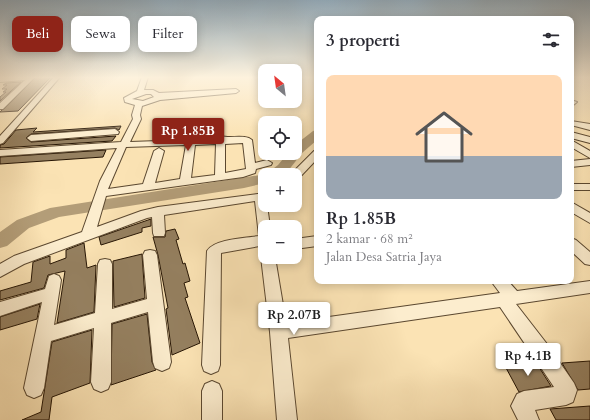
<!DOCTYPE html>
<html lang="id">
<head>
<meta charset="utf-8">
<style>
	:root { --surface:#fff; --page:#f7f7f7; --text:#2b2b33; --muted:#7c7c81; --line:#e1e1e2; --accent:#8f2418 }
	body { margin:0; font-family:Cardo,serif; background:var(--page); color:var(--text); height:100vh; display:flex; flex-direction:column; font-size:15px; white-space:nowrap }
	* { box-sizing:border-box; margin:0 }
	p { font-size:13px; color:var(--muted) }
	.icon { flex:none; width:22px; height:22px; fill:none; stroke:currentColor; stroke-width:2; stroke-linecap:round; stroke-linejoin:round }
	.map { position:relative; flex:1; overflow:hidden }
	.drawer { position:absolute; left:314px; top:16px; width:260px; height:268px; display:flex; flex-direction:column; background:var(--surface); border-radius:8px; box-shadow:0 2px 10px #0003 }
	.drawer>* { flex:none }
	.top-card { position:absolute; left:12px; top:16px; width:242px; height:36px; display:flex; gap:8px }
	.needle { width:26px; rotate:331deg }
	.buttons { position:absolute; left:258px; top:64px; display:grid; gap:8px }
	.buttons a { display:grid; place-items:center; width:44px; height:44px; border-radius:8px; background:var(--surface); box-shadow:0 2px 10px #0003; font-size:20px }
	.price { position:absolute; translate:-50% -34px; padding:0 9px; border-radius:4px; background:#fff; color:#222; font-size:13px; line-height:26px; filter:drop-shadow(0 1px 2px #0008) }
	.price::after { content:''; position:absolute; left:50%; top:24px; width:12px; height:9px; margin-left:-6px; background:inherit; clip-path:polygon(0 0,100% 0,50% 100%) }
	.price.on { background:var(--accent); color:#fff }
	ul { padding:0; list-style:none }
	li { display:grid; align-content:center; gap:8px; height:212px; padding:0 12px }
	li+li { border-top:1px solid var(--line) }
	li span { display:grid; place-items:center; height:124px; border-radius:8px; color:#555 }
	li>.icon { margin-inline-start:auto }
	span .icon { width:72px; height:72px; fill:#fffc; stroke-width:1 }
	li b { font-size:17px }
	h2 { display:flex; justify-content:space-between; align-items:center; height:48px; padding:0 12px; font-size:17px }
	.tag { padding:0 14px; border-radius:8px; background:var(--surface); box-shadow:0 2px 10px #0003; font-size:14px; line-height:36px }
	.tag.on { background:var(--accent); color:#fff }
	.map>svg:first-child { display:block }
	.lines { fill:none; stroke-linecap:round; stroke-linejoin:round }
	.river { fill:#b39d78; fill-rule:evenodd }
	.building { fill:#958060; stroke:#261504 }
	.minor-casing { stroke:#5b4830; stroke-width:2 }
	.minor { fill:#fcedce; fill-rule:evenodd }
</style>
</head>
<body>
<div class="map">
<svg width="590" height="420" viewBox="0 0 590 420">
	<rect width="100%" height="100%" fill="#fbe3b4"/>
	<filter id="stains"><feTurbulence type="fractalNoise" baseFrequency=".005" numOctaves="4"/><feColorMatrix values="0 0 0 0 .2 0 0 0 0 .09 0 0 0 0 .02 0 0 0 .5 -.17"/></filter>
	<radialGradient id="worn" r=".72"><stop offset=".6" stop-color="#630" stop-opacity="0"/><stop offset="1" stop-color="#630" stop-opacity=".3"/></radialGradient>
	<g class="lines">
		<path class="river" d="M317,130v10l-15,13 -14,18 -6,4h-17v8l-21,5 -185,29 -30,11 -22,18 -7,2v-16l17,-12 33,-12 216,-34 12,-9 10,-12h7v-8l18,-14z"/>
	</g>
	<path class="building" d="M36,77h15l-33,34 -18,1z
		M21,82l-21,19v-4l6,-5h-3l4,-3h-5l5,-4h-4l3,-2z
		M121,126l-2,4 -4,-2 -84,6 -5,4 5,4 85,-6 -4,5 -112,7v-3l4,-1 12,-14 21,-2 -4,4z
		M106,150l-3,7 -103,7v-7z
		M151,219v7l-9,2v4l-41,13 -2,-8z
		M175,229l4,10 -3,1 7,24 2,-1 5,18 -6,2 4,14 -3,1 15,45 -28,12 -6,-46 2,-1 -10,-53 -5,-18h12l1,-6z
		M84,243l3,25 9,-3 -2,47 -37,11 8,-52 -17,4 -4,13 -44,12v-9l31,-9 2,-20 17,-6v8l16,-6v-8z
		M142,254l3,44 -31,9 -1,-46z
		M40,304l-3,15 -37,11v-13z
		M147,314l5,48 4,8 -45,15 1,-61z
		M92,330l-2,53 -38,14 -3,23h-27l19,-8 11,-70z
		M590,361v28l-12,1 -16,-27z
		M526,364h11l14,22 -32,6 -14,-26z
		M590,406v14h-34l-6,-11z"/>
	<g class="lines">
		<g class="minor-casing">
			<path id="minor" d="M35,77l-32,32h-3v-6l25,-23 -25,2v-4z
				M54,77h6l-57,66 -3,1v-8z
				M142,77h6l-4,13h9l6,3 77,-4 3,2 -3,2 -76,7 -18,6 -2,9 1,4 -11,23 87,-3 4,-3c9,3 24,-2 31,4l3,23 12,-3 5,3 -1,2 -15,4 -1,4 -12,4 -137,19 -9,31 44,-16 17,-4 107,-14v12h2l3,22h-5v18l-44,8 -1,112 -2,6 -7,3 -7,-3 -2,-6 5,-114c7,-12 38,-13 52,-15l-4,-35 -91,14 1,18 -1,3h-10l-1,-3 -1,-16 -5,1 -123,46 -24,13v-13l14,-8 68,-24 18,-51 17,-33 -117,8v-6l121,-8 12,-23 -1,-4 3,-10 -10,-3 -1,-4 13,-7zM146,94h5l3,3 -11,4 -11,-2zM243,143l3,26 -21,4v-29zM216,144l-1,31 -24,3 4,-33zM186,145l-6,34 -25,4 9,-32 -5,-3 -5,3 -11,33 -35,5 18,-42z
				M571,100l6,2 -6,5z
				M571,121l19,3v6l-19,-5z
				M203,124l3,1v4l-41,3 -4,-3 4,-3z
				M115,129l4,3 -1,2 -87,7 -4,-3 4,-3z
				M571,132l19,5v6l-19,-5z
				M571,140l19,11v7l-19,-11z
				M317,150v9l-18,19 -4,1v-4h-5l24,-24z
				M590,159v6l-19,2v-6z
				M571,184h19v6h-19z
				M571,202l19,11v10l-19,-11z
				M317,236v10l-22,3v-10z
				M571,238l5,2 14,12v13l-5,-1 -14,-13z
				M150,250l5,1 2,4 14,107 -2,6 -7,3 -7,-3 -2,-6 -5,-50 -37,11v59l-3,7 -7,3 -7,-3 -3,-7 3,-54 -43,13 -7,47 -3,7 -7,3 -7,-3 -3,-7 18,-86 -42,14v-14l45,-13 4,-13 5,-2 5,2 2,4 -7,45 41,-12 3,-49 2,-4 5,-1 5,1 2,4v45l35,-10 -4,-44 2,-4z
				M263,253h2v4h10l11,66 214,-30 -9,-12h17l9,10 73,-10v12l-74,11 31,40 27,39 3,7 -4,12 -7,3 -31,5 4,10h-21l-7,-14 6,-12 7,-3 30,-4 -54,-80 -212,31 9,82h-20l-7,-88 -9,-75z
				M212,381l7,3 3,7v29h-20v-29l3,-7z"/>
		</g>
		<use href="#minor" class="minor"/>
	</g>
	<linearGradient id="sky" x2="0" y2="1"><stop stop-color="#93abbb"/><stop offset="0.57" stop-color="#fdf2dd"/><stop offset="1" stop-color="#fdf2dd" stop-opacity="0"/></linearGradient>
	<rect width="590" height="136" fill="url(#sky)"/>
	<rect width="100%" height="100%" filter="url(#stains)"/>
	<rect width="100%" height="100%" fill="url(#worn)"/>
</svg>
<div class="buttons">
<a><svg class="needle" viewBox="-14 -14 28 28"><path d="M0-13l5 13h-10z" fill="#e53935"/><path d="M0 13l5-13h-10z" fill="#7c7c81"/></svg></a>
<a><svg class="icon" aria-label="locate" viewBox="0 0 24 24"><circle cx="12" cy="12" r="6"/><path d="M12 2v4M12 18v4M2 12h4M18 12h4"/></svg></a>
<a>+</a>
<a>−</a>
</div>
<b class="price on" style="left:188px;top:152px">Rp 1.85B</b>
<b class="price" style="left:294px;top:336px">Rp 2.07B</b>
<b class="price" style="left:528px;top:377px">Rp 4.1B</b>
<div class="top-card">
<a class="tag on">Beli</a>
<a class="tag">Sewa</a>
<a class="tag">Filter</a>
</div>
<section class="drawer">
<h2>3 properti<svg class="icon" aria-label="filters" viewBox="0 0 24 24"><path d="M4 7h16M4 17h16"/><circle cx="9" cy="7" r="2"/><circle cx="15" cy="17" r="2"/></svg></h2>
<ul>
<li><span style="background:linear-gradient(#ffd9b3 65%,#9aa5b1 0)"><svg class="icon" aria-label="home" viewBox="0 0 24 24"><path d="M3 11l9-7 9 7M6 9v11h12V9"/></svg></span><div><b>Rp 1.85B</b><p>2 kamar · 68 m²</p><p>Jalan Desa Satria Jaya</p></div></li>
</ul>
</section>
</div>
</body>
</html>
